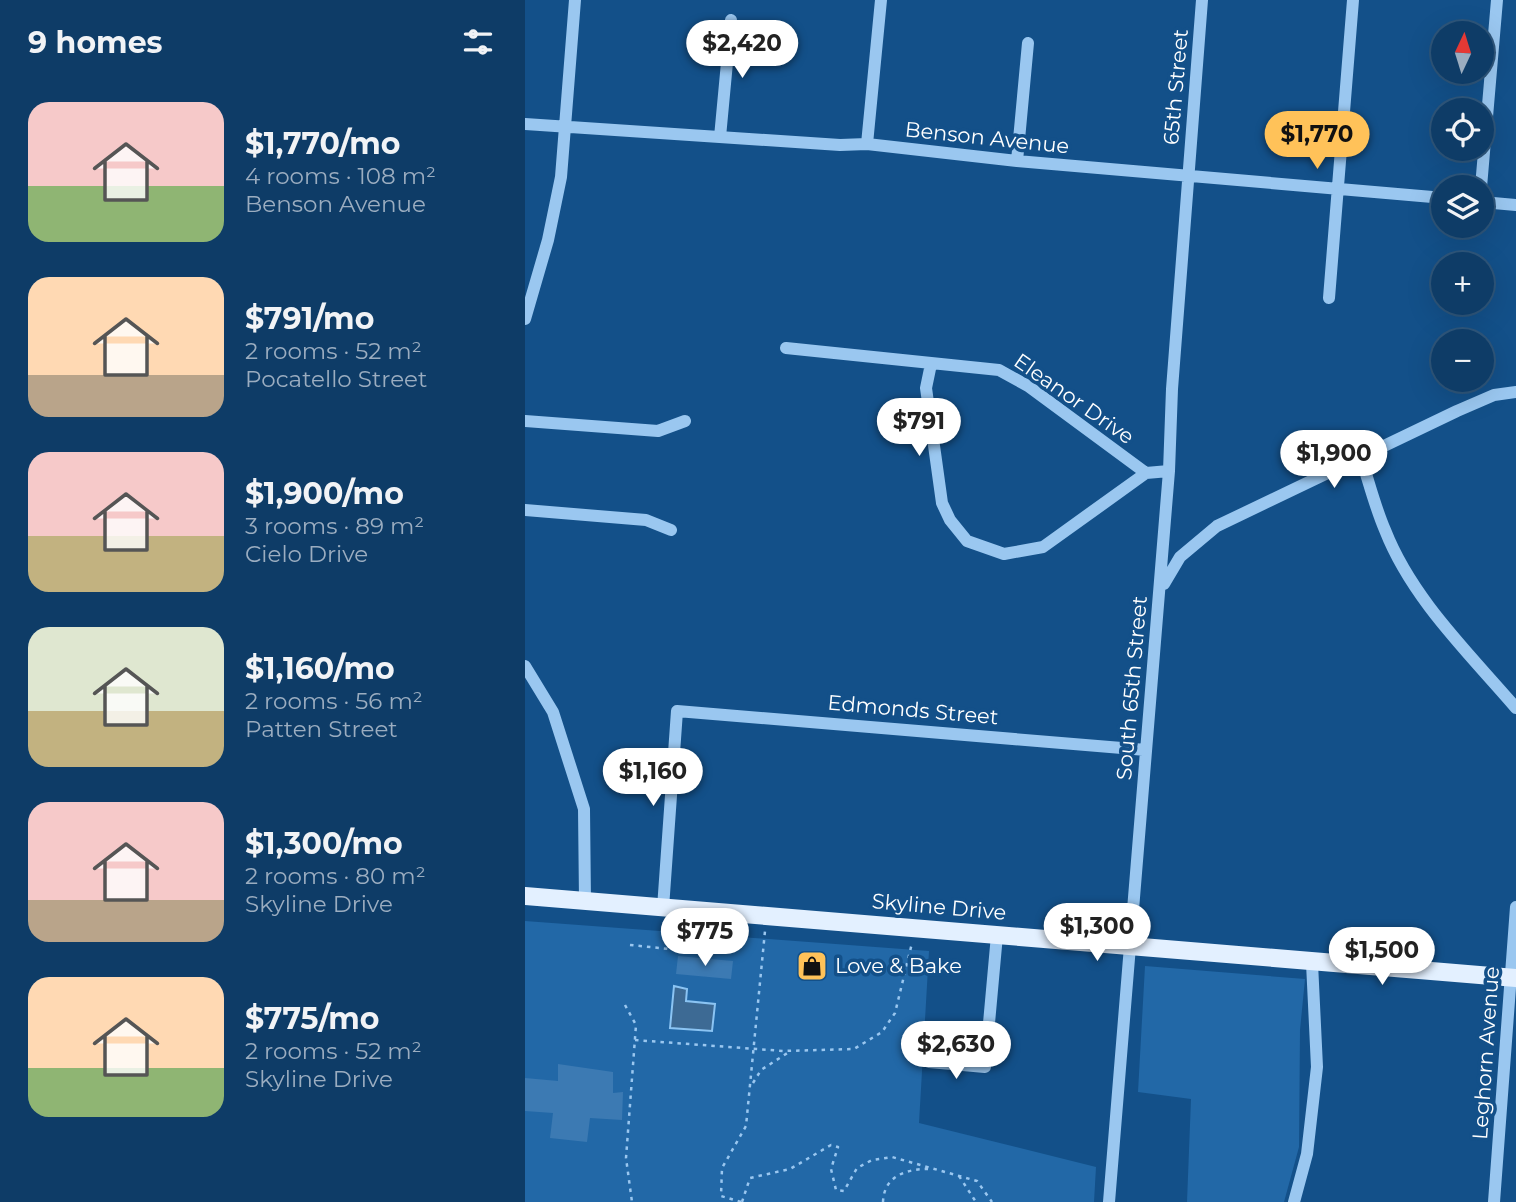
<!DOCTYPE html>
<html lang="en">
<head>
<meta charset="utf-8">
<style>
	:root { --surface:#0e3c67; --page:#17436d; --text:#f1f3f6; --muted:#9badc0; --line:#2e567b; --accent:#ffc259 }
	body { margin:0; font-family:Montserrat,sans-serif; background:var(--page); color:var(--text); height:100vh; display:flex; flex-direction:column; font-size:26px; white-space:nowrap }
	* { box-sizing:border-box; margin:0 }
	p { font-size:23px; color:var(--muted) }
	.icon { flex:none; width:38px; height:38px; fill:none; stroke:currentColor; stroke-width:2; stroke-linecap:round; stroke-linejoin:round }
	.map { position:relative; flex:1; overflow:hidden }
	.panel { display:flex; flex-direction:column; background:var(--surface); width:525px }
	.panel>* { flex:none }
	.needle { width:46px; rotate:4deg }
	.buttons { position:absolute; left:906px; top:21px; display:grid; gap:14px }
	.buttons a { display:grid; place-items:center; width:63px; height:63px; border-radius:50%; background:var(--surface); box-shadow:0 7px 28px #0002,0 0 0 2px var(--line); font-size:35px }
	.price { position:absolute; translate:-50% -60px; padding:0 16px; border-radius:24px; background:#fff; color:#222; font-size:23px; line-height:46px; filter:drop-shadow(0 2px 4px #0008) }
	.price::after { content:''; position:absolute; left:50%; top:42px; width:21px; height:16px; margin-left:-10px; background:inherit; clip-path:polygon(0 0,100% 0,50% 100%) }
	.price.selected { background:var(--accent); color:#111 }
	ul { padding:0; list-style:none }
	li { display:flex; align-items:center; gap:21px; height:175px; padding:0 28px }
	li span { display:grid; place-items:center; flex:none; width:196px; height:140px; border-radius:21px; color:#555 }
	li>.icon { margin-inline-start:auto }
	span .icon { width:84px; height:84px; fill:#fffc; stroke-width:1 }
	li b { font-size:30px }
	h2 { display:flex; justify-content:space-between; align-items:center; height:84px; padding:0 28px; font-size:30px }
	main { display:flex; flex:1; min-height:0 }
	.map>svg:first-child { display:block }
	.green { fill:#2268a7 }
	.water { fill:#3d6a94; stroke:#8bc4f3; stroke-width:2 }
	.building { fill:#3c7ab3 }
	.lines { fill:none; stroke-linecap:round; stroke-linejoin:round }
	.path { stroke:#9ac7f0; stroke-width:2.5; stroke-dasharray:3.5 5; stroke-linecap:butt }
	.minor { stroke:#9ac7f0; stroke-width:12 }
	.major { stroke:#e3f0ff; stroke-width:18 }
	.labels { text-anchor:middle; stroke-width:7; stroke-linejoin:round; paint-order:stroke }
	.street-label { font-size:21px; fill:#fff; stroke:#135089 }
	.poi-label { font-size:21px; fill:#fff; stroke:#135089; text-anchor:start }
</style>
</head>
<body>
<main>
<section class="panel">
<h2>9 homes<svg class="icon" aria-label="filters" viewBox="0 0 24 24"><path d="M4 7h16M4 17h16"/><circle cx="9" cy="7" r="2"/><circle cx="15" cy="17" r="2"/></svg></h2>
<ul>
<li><span style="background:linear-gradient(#f6c9c9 60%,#8fb573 0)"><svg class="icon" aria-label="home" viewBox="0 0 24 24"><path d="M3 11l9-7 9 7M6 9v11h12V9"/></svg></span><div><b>$1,770/mo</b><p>4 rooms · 108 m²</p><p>Benson Avenue</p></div></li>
<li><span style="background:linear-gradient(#ffd9b3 70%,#b9a48a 0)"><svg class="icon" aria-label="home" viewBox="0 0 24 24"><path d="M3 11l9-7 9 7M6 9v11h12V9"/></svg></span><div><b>$791/mo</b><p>2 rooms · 52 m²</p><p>Pocatello Street</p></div></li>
<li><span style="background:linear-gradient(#f6c9c9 60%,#c2b280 0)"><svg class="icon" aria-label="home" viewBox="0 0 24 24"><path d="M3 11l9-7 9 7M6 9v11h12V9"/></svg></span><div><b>$1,900/mo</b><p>3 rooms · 89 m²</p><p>Cielo Drive</p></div></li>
<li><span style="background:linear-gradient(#dfe7d0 60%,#c2b280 0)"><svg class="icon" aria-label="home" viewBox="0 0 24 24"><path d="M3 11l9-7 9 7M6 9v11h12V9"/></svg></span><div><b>$1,160/mo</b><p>2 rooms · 56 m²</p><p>Patten Street</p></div></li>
<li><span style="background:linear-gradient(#f6c9c9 70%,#b9a48a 0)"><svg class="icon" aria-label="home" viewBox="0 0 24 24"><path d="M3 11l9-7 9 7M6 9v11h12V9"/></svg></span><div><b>$1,300/mo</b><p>2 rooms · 80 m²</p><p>Skyline Drive</p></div></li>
<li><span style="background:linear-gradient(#ffd9b3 65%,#8fb573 0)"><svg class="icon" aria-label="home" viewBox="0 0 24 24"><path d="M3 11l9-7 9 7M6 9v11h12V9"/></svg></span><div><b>$775/mo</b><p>2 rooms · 52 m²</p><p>Skyline Drive</p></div></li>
</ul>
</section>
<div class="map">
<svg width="991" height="1202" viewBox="0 0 991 1202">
	<rect width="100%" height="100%" fill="#135089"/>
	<path class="green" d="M0,921l404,30 -10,172 177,44 -2,35h-569z
		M620,966l160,13 -5,51 -1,117 -15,55h-97l4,-103 -53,-7z"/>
	<path class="water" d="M149,986l13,3 -1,12 29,3 -3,27 -42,-3z"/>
	<path class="building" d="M153,956l55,5 -2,18 -55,-5z
		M33,1064l55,8v21l10,-1 -1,28 -32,-2 -3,24 -37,-4 3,-25 -28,-2v-33l33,3z"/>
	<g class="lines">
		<path class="path" d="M105,945l79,8 2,-27
			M100,1005l11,20 -10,133 6,44
			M110,1040l148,11 71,-2 28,-17 13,-19 17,-70
			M228,1083l8,-13 28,-18
			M434,1176l17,26
			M216,1202l-20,-6 1,-28 24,-42 19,-195
			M217,1202l8,-24 40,-9 41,-24 7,2 -7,22 5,21 8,1 13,-23 15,-8 20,-3 85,24 15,21
			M358,1202c1,-26 23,-33 45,-33"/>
		<path class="minor" d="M0,124l315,21 27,-1 150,17 427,37
			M195,137l11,-117
			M342,144l14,-144
			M492,161l11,-118
			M956,187l16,-187
			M957,202l34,3
			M804,298l24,-298
			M0,319l23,-79 13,-63 14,-177
			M261,348l213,22 29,16 118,87 23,-2
			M406,364l-5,24 16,115 8,17 17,21 37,13 39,-7 103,-74
			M0,421l133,10 27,-10
			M836,458c8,24 14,49 24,72 27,69 84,123 131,178
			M0,510l121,10 25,10
			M639,584l16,-27 37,-31 240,-115 37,-16 22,-3
			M0,666l28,46 31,97 1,92
			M138,908l14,-197 469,39
			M404,1062l56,5 12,-132
			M584,1202l60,-731 3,-82 30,-389
			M769,1202l13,-48 10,-87 -5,-104
			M969,1202l22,-295"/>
		<path class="major" d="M0,896l991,82"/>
	</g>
	<defs>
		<g id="shop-square" transform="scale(1.575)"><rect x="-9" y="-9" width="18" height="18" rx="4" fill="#ffc259" stroke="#135089"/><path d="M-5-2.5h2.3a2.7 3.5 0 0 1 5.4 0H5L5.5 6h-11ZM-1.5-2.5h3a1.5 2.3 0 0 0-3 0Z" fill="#111"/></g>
	</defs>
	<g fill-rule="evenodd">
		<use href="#shop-square" x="287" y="966"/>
	</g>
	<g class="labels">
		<g class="street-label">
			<text transform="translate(651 87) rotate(-85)" y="7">65th Street</text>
			<text transform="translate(462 138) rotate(6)" y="7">Benson Avenue</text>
			<text transform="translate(549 399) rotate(35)" y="7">Eleanor Drive</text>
			<text transform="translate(607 688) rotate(-85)" y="7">South 65th Street</text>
			<text transform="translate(388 710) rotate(5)" y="7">Edmonds Street</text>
			<text transform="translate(414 907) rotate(5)" y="7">Skyline Drive</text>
			<text transform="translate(961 1053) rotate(-86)" y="7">Leghorn Avenue</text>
		</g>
		<g class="poi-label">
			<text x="310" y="973">Love &amp; Bake</text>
		</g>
	</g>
</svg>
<div class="buttons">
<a><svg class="needle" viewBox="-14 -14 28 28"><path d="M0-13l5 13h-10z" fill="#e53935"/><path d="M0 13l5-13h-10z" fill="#9badc0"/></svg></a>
<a><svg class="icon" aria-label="locate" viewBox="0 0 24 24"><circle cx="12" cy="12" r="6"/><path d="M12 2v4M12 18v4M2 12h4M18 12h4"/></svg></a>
<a><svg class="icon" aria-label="layers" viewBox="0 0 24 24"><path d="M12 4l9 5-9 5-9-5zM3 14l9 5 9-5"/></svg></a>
<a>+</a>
<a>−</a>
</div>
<b class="price" style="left:217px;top:80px">$2,420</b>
<b class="price selected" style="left:792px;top:171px">$1,770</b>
<b class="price" style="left:394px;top:458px">$791</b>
<b class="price" style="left:809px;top:490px">$1,900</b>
<b class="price" style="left:128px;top:808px">$1,160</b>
<b class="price" style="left:572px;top:963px">$1,300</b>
<b class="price" style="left:180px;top:968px">$775</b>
<b class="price" style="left:857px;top:987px">$1,500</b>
<b class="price" style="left:431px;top:1081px">$2,630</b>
</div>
</main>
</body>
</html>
